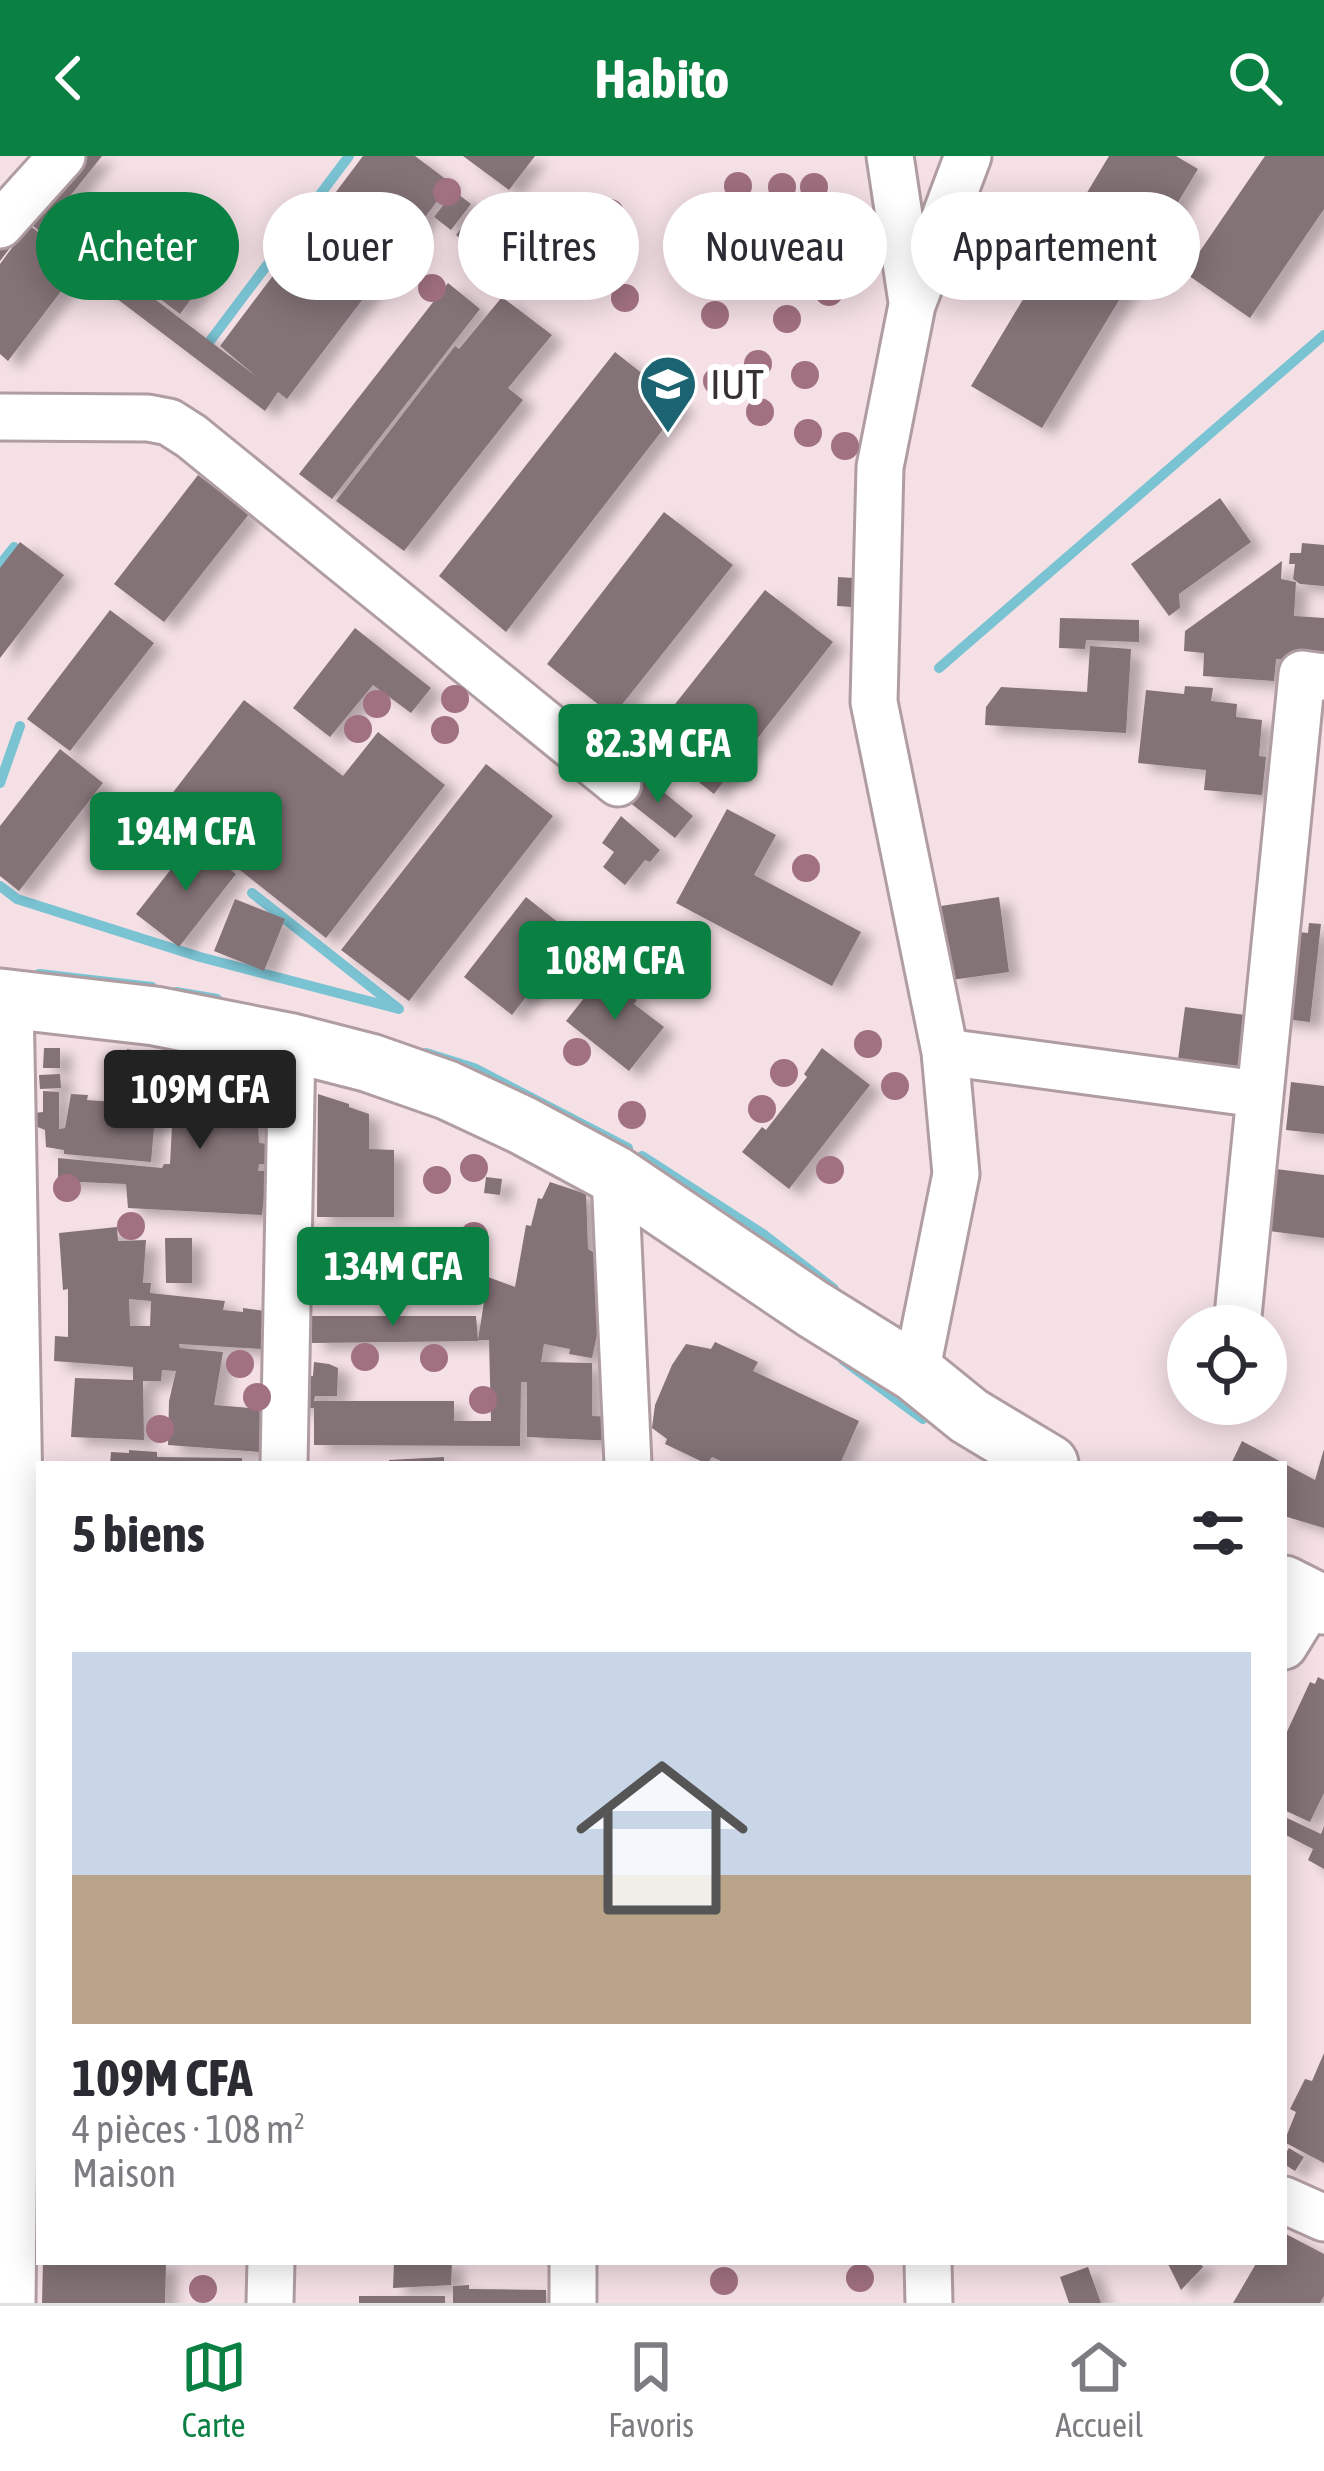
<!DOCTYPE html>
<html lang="fr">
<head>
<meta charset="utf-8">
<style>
	:root { --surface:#fff; --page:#f7f7f7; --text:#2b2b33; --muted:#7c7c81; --line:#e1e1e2; --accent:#0b8043 }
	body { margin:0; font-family:"Asap Condensed",sans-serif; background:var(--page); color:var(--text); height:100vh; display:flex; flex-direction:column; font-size:45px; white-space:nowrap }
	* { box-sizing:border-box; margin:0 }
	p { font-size:39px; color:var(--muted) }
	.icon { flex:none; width:66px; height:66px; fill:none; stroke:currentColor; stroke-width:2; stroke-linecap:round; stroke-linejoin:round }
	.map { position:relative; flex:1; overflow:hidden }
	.sheet { position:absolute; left:36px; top:1305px; width:1251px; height:804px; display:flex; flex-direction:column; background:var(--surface); border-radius:0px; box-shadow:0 6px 30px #0003 }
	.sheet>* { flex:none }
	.banner { position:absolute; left:36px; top:36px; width:1254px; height:108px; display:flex; gap:24px }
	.fabs { position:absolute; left:1167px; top:1149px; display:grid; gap:24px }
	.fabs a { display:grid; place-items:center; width:120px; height:120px; border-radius:50%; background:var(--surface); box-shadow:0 6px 30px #0003; font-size:60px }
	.price { position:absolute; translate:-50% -102px; padding:0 27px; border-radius:12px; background:var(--accent); color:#fff; font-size:39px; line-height:78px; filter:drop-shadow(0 3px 6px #0008) }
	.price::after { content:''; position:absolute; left:50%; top:72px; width:36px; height:27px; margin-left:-18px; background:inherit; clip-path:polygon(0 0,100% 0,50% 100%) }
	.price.active { background:#222; color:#fff }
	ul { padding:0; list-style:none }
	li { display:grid; align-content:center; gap:24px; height:636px; padding:0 36px }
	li+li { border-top:3px solid var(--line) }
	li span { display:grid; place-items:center; height:372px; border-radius:0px; color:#555 }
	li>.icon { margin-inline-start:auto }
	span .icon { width:216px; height:216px; fill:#fffc; stroke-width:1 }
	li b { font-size:51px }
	h2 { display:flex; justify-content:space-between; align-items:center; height:144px; padding:0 36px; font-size:51px }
	.chip { padding:0 42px; border-radius:54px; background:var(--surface); box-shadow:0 6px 30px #0003; font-size:42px; line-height:108px }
	.chip.active { background:var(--accent); color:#fff }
	header { display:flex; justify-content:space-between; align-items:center; height:156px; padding:0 36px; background:var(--accent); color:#fff; font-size:54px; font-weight:700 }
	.tab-bar { display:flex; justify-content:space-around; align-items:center; height:168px; border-top:3px solid var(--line); background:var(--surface); font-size:33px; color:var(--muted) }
	.tab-bar a { display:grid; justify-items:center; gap:6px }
	.tab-bar .active { color:var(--accent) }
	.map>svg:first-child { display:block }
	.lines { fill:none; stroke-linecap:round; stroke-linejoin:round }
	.stream { stroke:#7ac3d3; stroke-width:10 }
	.building { fill:#837276; fill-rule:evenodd; filter:url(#shadow) }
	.minor-casing { stroke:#b09da1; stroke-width:51 }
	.major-casing { stroke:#b09da1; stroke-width:63 }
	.minor { stroke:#fff; stroke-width:45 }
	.major { stroke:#fff; stroke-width:57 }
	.tree { fill:#a17081 }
	.labels { text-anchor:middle; stroke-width:12; stroke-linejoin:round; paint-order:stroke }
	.poi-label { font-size:42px; fill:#373032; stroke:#fff; text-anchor:start }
</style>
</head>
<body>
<header><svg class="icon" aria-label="back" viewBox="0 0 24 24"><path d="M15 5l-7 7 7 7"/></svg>Habito<svg class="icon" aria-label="search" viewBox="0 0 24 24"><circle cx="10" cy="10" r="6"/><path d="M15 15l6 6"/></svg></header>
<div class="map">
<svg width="1324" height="2147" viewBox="0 0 1324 2147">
	<defs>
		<filter id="shadow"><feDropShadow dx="12" dy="7" stdDeviation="6" flood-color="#0004"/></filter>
	</defs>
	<rect width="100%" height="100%" fill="#f4e0e5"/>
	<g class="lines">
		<path class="stream" d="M535,58l62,45
			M210,185l139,-185
			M0,409l14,-18
			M939,512l385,-333
			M0,627l20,-57
			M0,730l17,13 183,58 199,52 -147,-116
			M39,818l113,13
			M176,836l41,7
			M426,897l48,15 154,80
			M642,1000l121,78 71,55
			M843,1204l80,59"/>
	</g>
	<path class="building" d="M73,0h29l-51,64 206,157 -37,-31 143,-190h52l36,27 -164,216 -9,-7 -13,19 -186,-141 5,-6 -55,-41 -29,38v-13z
		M463,0h72l-26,34z
		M1109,0h67l22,13 -156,259 -71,-42z
		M1265,0h59v53l-74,109 -65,-45z
		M454,35l17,13 -20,26 -17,-13z
		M478,49l30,23 -23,30 -29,-23z
		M29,69l52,40 -73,96 -8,-7v-90z
		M174,81l41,30 -35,47 -41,-31z
		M448,127l32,26 -148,190 -33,-25z
		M502,141l50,38 -44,53 15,12 -119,151 -68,-50 119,-155 4,3z
		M615,196l67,53 -176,227 -67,-56z
		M198,319l51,39 -85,108 -50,-38z
		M1220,342l31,44 -72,52 1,14 -11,8 -38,-52z
		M664,356l69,53 -120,151 -66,-52z
		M20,386l44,33 -64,83v-90z
		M1302,387l22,2v41l-24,-2 -7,-5 2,-15h-6l1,-11h11z
		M1282,405l-1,18 15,3 -2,34 30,2v44l-48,-3 -2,22 -71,-5 1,-23 -20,-2 1,-20z
		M838,421l15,1 -1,29 -15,-1z
		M765,434l68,52 -119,152 -68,-53z
		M110,454l44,33 -84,108 -43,-32z
		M1060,462l79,2v22l-53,-2 -1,9 -26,-1z
		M355,472l76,60 -20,25 -38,-28 -43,52 -37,-29z
		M1090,490l41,3 -5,84 -141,-8 1,-18 15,-20 86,5z
		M1185,530l28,2 -2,13 26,3 -1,13 26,3 -3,36 7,1 -4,38 -58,-5 2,-20 -68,-7 8,-73 38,4z
		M244,544l99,76 35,-44 67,53 -119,153 -165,-130z
		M60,593l43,34 -84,108 -19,-15v-50z
		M486,608l67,52 -144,185 -68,-51z
		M640,617l53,43 -18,22 -51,-40z
		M727,653l49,26 -22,40 107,57 -29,54 -156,-83z
		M621,660l39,34 -10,12 -5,-2 -20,25 -22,-18 11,-15 -12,-9z
		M193,685l43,33 -57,73 -43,-33z
		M526,741l48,38 -62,80 -48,-38z
		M999,741l10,75 -58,8 -10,-74z
		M235,743l50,20 -21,52 -50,-20z
		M1309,767l12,1 -11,98 -34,-4 10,-87 22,2z
		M603,818l34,26 -3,4 30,23 -35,44 -63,-50z
		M1185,851l60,8 -8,60 -60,-8z
		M44,892h16v20h-17z
		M822,892l48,37 -81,104 -47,-37 20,-25 4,3 41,-53 -3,-3z
		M127,893l59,12 -4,32 -57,-6z
		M196,903l36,6 -4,47h5l1,-45 24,1 9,18 1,36h-10l1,21 10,1 -1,20h-9l-1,7h9l-5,44 -134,-7 -2,-24 -68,-3v-23l104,10 2,-4h6l3,-58 19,2v4h11l1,-17 -13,-1z
		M60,918l1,14 -21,1 -1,-14z
		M1291,926l33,4v48l-38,-4z
		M43,935l16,1v37l6,-1 6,-34 17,1 -1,5 69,5 -5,57 -87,-8v-4l-18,-3 -1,-17 -10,-4 -1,-13 9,-1z
		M318,938l31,10v3l20,7v35l25,1v67h-77z
		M1276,1013l48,6v63l-55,-7z
		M486,1021l16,2 -2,16 -16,-2z
		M550,1026l36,12 2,55 5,3 12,46 -13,60 -23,-4 1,-5 -26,-5 -3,18 51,1v53l22,1 2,24 -89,-4v-55h-6l-1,64 -206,-1v-37h-17l2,-31 14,-1 1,-14 15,2 9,4 -1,28h-22l-1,5h140v20h37l-2,-81h-11l10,-63 27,10 11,-62 5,1 7,-28 4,1z
		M117,1071l1,14 28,-1 -3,43h8l-1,10 75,8 -2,9 20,2v-4l22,3 -3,38 -83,-5 1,4 43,4 -9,53 48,4 -1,43 -93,-7 1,-44 7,-30 -14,-1 -1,11h-18l1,59 -73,-3 4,-59 58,2v-13l-79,-6 1,-25 13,1v-48l-5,1 -4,-57zM129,1143l22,2 -1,25h-20z
		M165,1082h27v45h-26z
		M312,1160h164l2,25 -166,2z
		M715,1186l43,20 -5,9 106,50 -19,43h-112l-16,-7 -5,7 -42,-20 2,-5 -15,-11 3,-23 17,-40 14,-21 25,5z
		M1242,1285l73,39 9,-31v79l-40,-12v-52h-53z
		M129,1294l28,2v5l85,1v6h-132l1,-12 18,1z
		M444,1301v7h-55v-4z
		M1318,1521l6,3v113l-14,29 -26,-12v-72l26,-56 5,2z
		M1287,1662l34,16 3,-8v43l-16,-9 5,-11 -29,-15z
		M1324,1897v110l-40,-21 12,-30 -6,-3 15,-30 7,2z
		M1289,1992l15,9 -9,14 -11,-7v-8z
		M1284,2077l40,21v42l-4,7h-87l24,-41h27z
		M43,2106h123l-1,41h-123z
		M394,2106h58l-1,23 -58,3z
		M1167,2106h32l4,5 -22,23z
		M1088,2111l13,36h-32l-9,-26z
		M469,2129v4l77,1v13h-93v-17z
		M359,2140h86v7h-86z"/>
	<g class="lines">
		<g class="minor-casing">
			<path id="minor" d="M890,0l22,146
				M0,69l62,-69
				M0,261l148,1 21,4 22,14 427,347
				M10,842l10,551 -8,754
				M945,896l313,42
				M615,1019l13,289
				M1237,1170l65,-652 22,3
				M916,1217l40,-199 -11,-122 -71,-350 6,-235 32,-162 56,-149
				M284,1308l8,-421
				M1284,1490l29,-47
				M1284,2044l40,18
				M928,2106l1,41
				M270,2147l1,-41
				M573,2147v-41"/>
		</g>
		<g class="major-casing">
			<path id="major" d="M0,842l155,18 137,27 78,20 77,27 75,35 93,50 198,134 103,64 53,43 80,48
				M1284,1429l40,20"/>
		</g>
		<use href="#minor" class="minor"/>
		<use href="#major" class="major"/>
	</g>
	<g class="tree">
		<circle cx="738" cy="30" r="14"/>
		<circle cx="782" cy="31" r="14"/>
		<circle cx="814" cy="31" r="14"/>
		<circle cx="447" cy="36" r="14"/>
		<circle cx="610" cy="57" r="14"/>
		<circle cx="118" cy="90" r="14"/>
		<circle cx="544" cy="129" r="14"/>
		<circle cx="432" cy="132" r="14"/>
		<circle cx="829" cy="136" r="14"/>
		<circle cx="625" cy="142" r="14"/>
		<circle cx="715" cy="159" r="14"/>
		<circle cx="787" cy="163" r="14"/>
		<circle cx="758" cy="208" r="14"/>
		<circle cx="805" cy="219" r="14"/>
		<circle cx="717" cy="225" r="14"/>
		<circle cx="760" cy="256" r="14"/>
		<circle cx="808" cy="277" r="14"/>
		<circle cx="845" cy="290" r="14"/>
		<circle cx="455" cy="543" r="14"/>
		<circle cx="377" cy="548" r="14"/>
		<circle cx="358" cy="573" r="14"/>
		<circle cx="445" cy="574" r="14"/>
		<circle cx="806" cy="712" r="14"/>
		<circle cx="868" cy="888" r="14"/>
		<circle cx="577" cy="896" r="14"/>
		<circle cx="784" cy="917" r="14"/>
		<circle cx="895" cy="930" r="14"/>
		<circle cx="762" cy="953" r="14"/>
		<circle cx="632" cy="959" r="14"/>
		<circle cx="474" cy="1012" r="14"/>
		<circle cx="830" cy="1014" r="14"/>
		<circle cx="437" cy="1024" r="14"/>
		<circle cx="67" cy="1032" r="14"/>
		<circle cx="131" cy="1070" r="14"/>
		<circle cx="474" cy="1080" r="14"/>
		<circle cx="327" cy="1130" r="14"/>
		<circle cx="379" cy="1131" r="14"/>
		<circle cx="365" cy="1201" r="14"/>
		<circle cx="434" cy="1202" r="14"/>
		<circle cx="240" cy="1208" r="14"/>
		<circle cx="257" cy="1241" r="14"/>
		<circle cx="483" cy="1244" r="14"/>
		<circle cx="160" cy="1273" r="14"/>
		<circle cx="860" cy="2122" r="14"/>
		<circle cx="724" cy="2125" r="14"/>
		<circle cx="203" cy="2133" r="14"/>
	</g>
	<defs>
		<g id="school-pin" transform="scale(3)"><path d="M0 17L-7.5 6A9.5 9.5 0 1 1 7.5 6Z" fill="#1c6472" stroke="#fff"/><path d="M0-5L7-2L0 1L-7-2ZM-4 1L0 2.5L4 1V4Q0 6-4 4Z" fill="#fff"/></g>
	</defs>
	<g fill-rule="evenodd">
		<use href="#school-pin" x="668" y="228"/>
	</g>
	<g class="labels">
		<g class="poi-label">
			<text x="710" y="243">IUT</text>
		</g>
	</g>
</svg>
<div class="fabs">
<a><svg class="icon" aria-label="locate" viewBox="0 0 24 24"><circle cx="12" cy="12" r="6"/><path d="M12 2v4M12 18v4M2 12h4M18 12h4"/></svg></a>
</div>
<b class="price" style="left:658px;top:650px">82.3M CFA</b>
<b class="price" style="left:186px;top:738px">194M CFA</b>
<b class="price" style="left:615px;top:867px">108M CFA</b>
<b class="price active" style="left:200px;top:996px">109M CFA</b>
<b class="price" style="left:393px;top:1173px">134M CFA</b>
<div class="banner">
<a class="chip active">Acheter</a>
<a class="chip">Louer</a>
<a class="chip">Filtres</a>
<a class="chip">Nouveau</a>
<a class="chip">Appartement</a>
</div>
<section class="sheet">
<h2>5 biens<svg class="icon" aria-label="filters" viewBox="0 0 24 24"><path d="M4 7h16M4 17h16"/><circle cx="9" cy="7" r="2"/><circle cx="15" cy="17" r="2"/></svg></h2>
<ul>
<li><span style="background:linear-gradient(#c9d6e8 60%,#b9a48a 0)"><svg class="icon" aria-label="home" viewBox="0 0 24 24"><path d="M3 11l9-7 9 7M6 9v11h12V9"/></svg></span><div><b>109M CFA</b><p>4 pièces · 108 m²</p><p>Maison</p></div></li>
</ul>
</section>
</div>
<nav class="tab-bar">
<a class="active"><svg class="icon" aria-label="map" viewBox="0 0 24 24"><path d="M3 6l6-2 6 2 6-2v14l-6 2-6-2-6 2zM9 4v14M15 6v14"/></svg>Carte</a>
<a><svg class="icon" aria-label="saved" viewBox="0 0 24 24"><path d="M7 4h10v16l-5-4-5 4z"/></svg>Favoris</a>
<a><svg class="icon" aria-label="home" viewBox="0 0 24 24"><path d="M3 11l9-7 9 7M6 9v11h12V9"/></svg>Accueil</a>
</nav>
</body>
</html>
